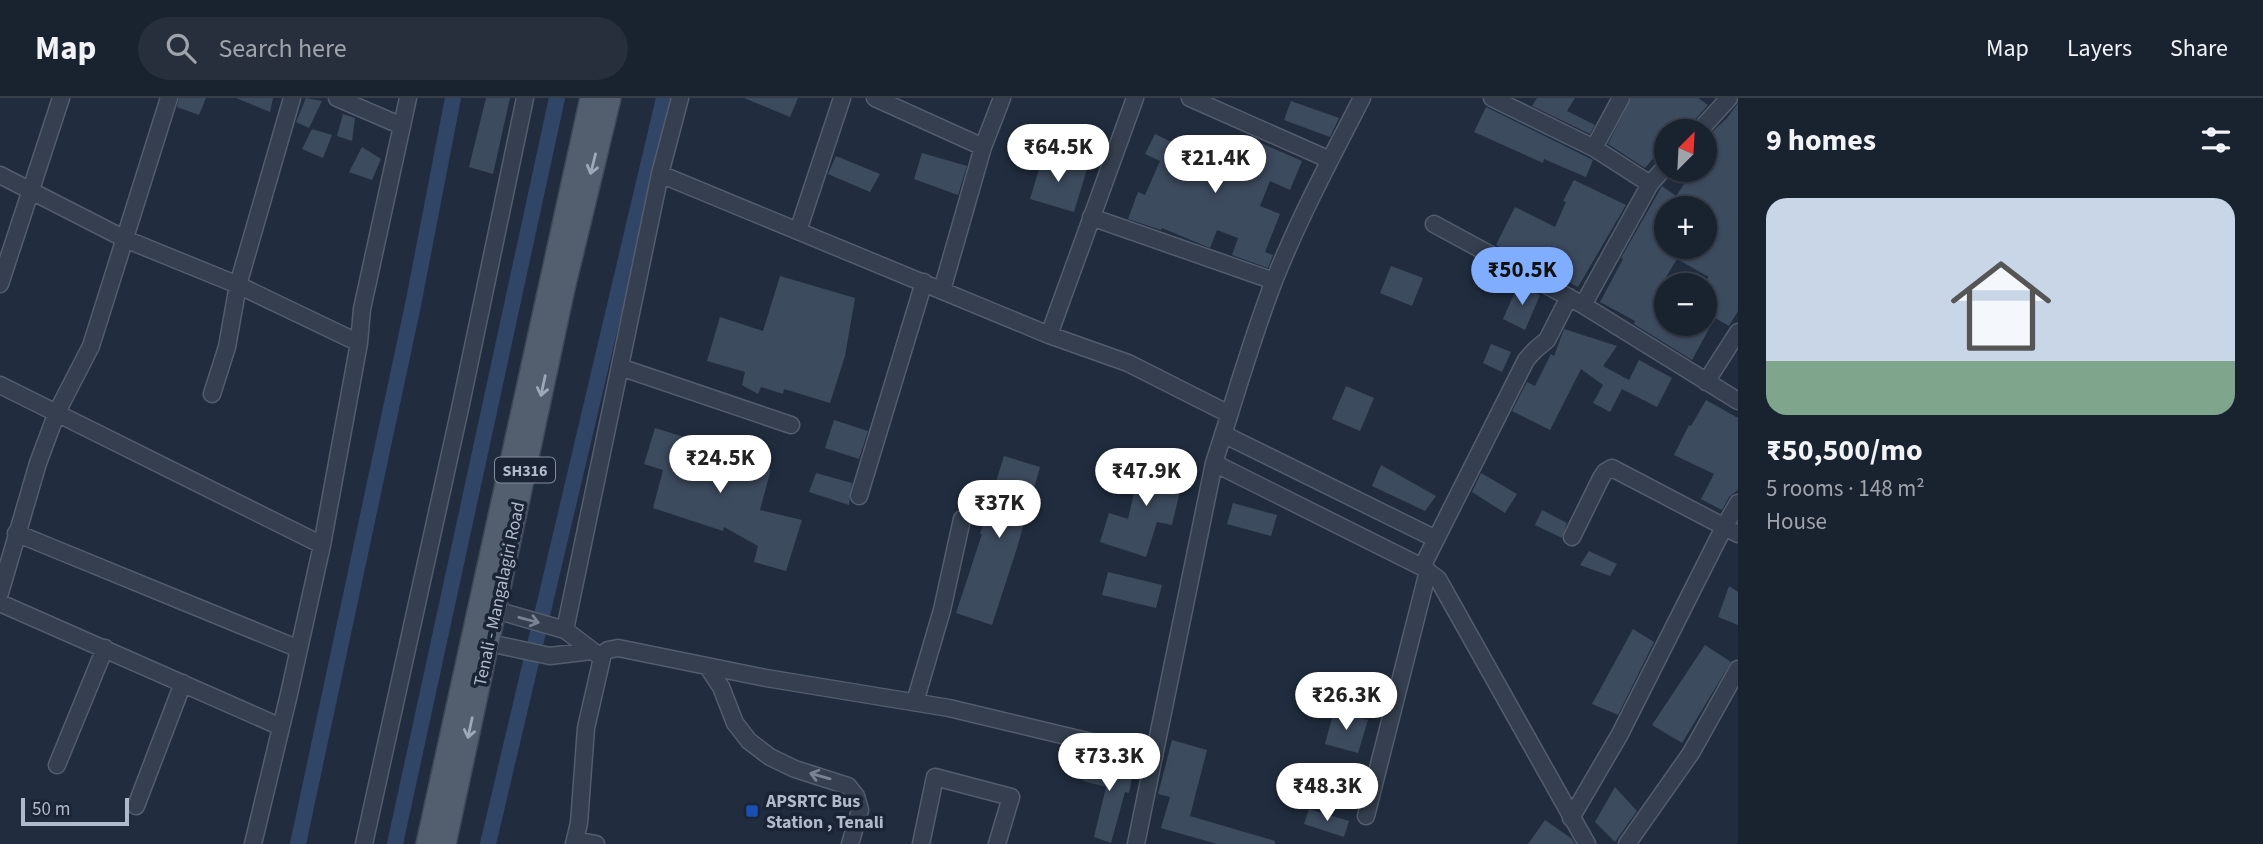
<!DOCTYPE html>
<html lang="en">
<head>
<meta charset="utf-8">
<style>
	:root { --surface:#19222f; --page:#262f3b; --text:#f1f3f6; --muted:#9fa4aa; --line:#373f4b; --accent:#81adff }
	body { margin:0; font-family:"Source Sans 3",sans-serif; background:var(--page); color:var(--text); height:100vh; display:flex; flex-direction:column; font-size:26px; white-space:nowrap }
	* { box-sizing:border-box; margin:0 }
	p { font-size:23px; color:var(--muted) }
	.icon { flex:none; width:38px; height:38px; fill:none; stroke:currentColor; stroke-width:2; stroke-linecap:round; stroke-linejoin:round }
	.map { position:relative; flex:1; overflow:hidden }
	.side { display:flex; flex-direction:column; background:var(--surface); width:525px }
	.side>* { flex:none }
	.needle { width:46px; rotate:24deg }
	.tools { position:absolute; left:1654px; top:21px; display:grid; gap:14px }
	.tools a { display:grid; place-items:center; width:63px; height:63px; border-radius:50%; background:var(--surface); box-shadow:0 2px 5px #0004,0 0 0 2px var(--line); font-size:35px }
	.scale { position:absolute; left:21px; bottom:18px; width:108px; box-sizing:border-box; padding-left:7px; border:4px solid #b1baca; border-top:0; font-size:19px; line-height:24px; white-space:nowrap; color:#b1baca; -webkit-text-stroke:5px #1a2434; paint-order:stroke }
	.price { position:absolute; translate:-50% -60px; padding:0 16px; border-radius:24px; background:#fff; color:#222; font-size:23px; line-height:46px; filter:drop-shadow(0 2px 4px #0008) }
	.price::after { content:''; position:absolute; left:50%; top:42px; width:21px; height:16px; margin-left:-10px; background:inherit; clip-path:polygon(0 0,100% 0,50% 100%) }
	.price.on { background:var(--accent); color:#111 }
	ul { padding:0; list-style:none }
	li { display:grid; align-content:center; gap:14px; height:371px; padding:0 28px }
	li+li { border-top:2px solid var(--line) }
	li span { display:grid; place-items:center; height:217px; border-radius:21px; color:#555 }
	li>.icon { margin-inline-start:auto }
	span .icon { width:126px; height:126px; fill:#fffc; stroke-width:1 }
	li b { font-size:30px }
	h2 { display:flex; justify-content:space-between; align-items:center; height:84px; padding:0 28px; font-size:30px }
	header { display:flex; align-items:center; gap:42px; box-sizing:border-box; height:98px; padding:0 35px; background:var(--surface); border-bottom:2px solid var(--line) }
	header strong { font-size:33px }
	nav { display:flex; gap:38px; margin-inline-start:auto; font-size:24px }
	.search { width:490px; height:63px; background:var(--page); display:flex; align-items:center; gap:18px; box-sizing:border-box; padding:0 24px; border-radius:38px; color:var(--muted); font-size:26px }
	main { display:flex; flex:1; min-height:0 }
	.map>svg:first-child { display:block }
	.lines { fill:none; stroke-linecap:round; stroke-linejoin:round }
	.canal { stroke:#314566; stroke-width:16 }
	.building { fill:#3d4b5f; fill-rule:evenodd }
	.minor-casing { stroke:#535d6d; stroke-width:19 }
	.major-casing { stroke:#3e4858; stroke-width:24 }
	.minor { stroke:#353f4f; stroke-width:16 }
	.major { stroke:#535e6f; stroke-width:21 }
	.oneway { stroke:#9ea8b8 }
	.oneway2 { stroke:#798393 }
	.transit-dot { fill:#1a4fb4; stroke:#1a2434; stroke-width:2.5 }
	.labels { text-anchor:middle; stroke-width:7; stroke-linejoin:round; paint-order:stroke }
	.shield { fill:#1a2434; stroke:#848d9d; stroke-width:2 }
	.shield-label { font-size:16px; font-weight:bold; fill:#b1baca }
	.street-label { font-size:18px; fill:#b1baca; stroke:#1a2434 }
	.poi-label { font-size:18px; font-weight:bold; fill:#b1baca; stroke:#1a2434; text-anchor:start }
</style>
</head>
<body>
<header>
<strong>Map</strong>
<div class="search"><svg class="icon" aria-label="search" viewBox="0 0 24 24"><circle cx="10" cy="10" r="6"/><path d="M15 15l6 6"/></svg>Search here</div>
<nav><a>Map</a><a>Layers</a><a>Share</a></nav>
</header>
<main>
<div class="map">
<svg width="1738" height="746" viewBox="0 0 1738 746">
	<rect width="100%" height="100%" fill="#212d3f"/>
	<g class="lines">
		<path class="canal" d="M298,746l115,-539 40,-207
			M395,746l162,-746
			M488,746l176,-746"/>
	</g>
	<path class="building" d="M179,0h27l-7,17 -22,-8z
		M236,0h37l-3,14z
		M306,0l16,3 -13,27 -13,-6z
		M486,0h24l-17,76 -24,-7z
		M744,0h54l-8,19z
		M1537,0h38l-8,13 28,14 -5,9 -58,-28z
		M1631,0h67l10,7 -17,19 -2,7h-23v25l-8,-3 -13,15 -37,-24z
		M1291,3l48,17 -9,19 -46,-17z
		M1738,5v208l-9,15 -14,-8 -23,42 -58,-36 1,-3 -35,-19 23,-43 -2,-1 41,-72 14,10 18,-26h10v-30l23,-22zM1666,110h38v39h-38zM1677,161l32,18 -5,4v43h-38v-40l-3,-2z
		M1486,9l107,53 -7,17 -42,-18 -1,4 -69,-31z
		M343,16l12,4 -3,23 -15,-5z
		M312,31l20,6 -9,23 -21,-9z
		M1155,36l25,12 4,-8 60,24 10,-22 48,21 -12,29 -20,-9 -10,25 20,8 -15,38 8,3 -5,13 -36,-13 6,-17 -21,-8 -7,18 -48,-20 -1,2 -33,-11 10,-27 7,3 15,-34 -15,-7z
		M362,49l19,12 -9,21 -23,-8z
		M922,55l45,13 -9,29 -44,-16z
		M836,58l44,18 -10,18 -42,-18z
		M1043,58l44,13 -13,43 -44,-13z
		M1574,82l52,25 -48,82 -82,-42 19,-38 40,20 11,-25 -3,-1z
		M1391,168l32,12 -11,28 -32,-13z
		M780,178l75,22 -10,58 -15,47 -46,-14 -1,5 -22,-7 -3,7 -16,-9 3,-13 -38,-11 13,-44 43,14z
		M1518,187l22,10 -15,35 -22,-11z
		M1564,231l53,17 -14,20 26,14 10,-20 33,18 -15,29 -35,-18 -12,23 -17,-9 10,-18 -22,-16 -31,61 -38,-19 15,-29 8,4 16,-32 3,2z
		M1491,246l20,8 -9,20 -19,-9z
		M1346,288l28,12 -14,33 -28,-12z
		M1706,302l32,18v72l-9,7 -7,13 -21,-11 13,-25 -40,-19 15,-30 2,1z
		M834,322l34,11 -9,28 -34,-11z
		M655,330l71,22 -2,5 47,14 -11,41 42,10 -16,51 -32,-9 4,-16 -34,-19 -1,4 -70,-23 10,-38 -19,-6z
		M1004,358l36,11 -23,81 -25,77 -36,-12 26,-79h-2z
		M1142,361l43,10 -13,56 -15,-3 -11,35 -46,-15 9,-29 19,6z
		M1381,367l55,31 -11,15 -53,-25z
		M816,375l36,10 -3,22 -40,-13z
		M1481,375l36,21 -12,19 -33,-21z
		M1233,405l44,12 -6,21 -44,-12z
		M1542,412l25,13 -5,15 -27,-13z
		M1589,453l28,13 -7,12 -30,-11z
		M1108,474l54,13 -6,23 -54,-13z
		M1729,488l9,6v33l-20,-8z
		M1633,531l21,13 -36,73 -26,-11z
		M1705,547l26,17 -49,81 -30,-18z
		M1334,613l34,9 -10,33 -33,-9z
		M1172,642l35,10 -17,66 85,25v3h-58l-56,-16 9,-31 -12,-3z
		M1087,659l47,11 -5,25 -4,-1 -14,51 -17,-6 12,-50 -23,-6z
		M1615,689l22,24 -22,31 -20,-20z
		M1309,711l40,12 -5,16 -40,-13z
		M1545,722l27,19 3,5h-47z"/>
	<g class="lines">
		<g class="minor-casing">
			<path id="minor" d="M337,0l65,28
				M875,0l108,49
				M1190,0l140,62
				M1492,0l102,50 56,36
				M1699,33l30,-33
				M1594,50l27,-50
				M660,76l389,161 79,28 101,51
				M0,77l125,64 113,46 121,58
				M1091,119l183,64
				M1434,126l149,81 155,96
				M798,133l44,-133
				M0,186l61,-186
				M942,192l41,-143 19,-49
				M1583,207l67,-121 16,-18
				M1049,237l86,-237
				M620,269l171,58
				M1706,284l32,-50
				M0,287l322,160
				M212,296l15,-47 11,-62 54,-187
				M1223,336l213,105
				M1214,365l208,104 16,12 149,265
				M859,398l65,-214
				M16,435l283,116
				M1572,439l29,-59 4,-6 7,-4 126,66
				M1422,469l104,-207 9,-10 12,-10 22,-43
				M0,495l38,-130 19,-51 34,-66 78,-248
				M0,505l281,124
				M485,509l80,23 37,28 -16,70 -7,95 -5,21
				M565,532l95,-456 20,-76
				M480,543l70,15 41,-5
				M601,557l7,-5 10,-2 148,30 183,30 205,49
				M707,568l14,21 14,36 14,18 21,16 25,12 53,17 8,10 4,14 -10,34
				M915,604l27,-92 20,-91
				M57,667l48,-117
				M136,708l47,-123
				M1366,718l62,-245
				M1571,720l49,-84 104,-207 14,-24
				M575,742l21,4
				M253,746l36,-150 33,-149 37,-202 3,-34 46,-211
				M364,746l97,-440 64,-306
				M921,746l14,-67 76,20 -14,47
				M1136,746l78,-381c20,-61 37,-123 60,-182 25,-63 57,-123 88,-183
				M1627,746l64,-91 47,-84"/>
		</g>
		<g class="major-casing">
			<path id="major" d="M427,746l164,-746
				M445,746l119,-556 46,-190"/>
		</g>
		<use href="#minor" class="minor"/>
		<use href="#major" class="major"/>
	</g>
	<defs><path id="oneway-shaft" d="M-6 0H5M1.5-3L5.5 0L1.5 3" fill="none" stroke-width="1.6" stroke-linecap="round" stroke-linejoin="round" transform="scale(1.75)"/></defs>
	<g class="oneway">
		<use href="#oneway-shaft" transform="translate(593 66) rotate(104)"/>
		<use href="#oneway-shaft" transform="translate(543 288) rotate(102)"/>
		<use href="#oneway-shaft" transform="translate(470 630) rotate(102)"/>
	</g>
	<g class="oneway2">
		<use href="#oneway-shaft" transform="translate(529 522) rotate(15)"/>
		<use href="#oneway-shaft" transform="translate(820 678) rotate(-164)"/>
	</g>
	<rect class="transit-dot" x="745" y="706" width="14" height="14" rx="3.5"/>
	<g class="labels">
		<rect class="shield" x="495" y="359.5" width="60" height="25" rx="5"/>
		<g class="shield-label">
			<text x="525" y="378">SH316</text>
		</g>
		<g class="street-label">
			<text transform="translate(499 496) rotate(-78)" y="6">Tenali - Mangalagiri Road</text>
		</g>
		<g class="poi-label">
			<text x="766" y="709">APSRTC Bus<tspan x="766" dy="21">Station , Tenali</tspan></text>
		</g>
	</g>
</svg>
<div class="tools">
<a><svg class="needle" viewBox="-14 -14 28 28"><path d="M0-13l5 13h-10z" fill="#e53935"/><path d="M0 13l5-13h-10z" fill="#9fa4aa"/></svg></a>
<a>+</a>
<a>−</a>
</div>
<div class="scale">50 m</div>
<b class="price" style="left:1058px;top:86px">₹64.5K</b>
<b class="price" style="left:1215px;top:97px">₹21.4K</b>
<b class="price on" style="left:1522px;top:209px">₹50.5K</b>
<b class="price" style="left:720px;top:397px">₹24.5K</b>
<b class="price" style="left:1146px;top:410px">₹47.9K</b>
<b class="price" style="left:999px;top:442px">₹37K</b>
<b class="price" style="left:1346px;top:634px">₹26.3K</b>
<b class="price" style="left:1109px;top:695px">₹73.3K</b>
<b class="price" style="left:1327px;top:725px">₹48.3K</b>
</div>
<section class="side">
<h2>9 homes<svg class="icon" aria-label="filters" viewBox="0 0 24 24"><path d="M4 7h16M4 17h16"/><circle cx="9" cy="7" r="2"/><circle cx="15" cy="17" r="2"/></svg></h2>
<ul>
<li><span style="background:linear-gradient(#c9d6e8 75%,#7fa58c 0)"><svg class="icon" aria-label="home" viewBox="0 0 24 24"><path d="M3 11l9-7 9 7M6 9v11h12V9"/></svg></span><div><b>₹50,500/mo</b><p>5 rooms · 148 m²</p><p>House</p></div></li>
</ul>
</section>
</main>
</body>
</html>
